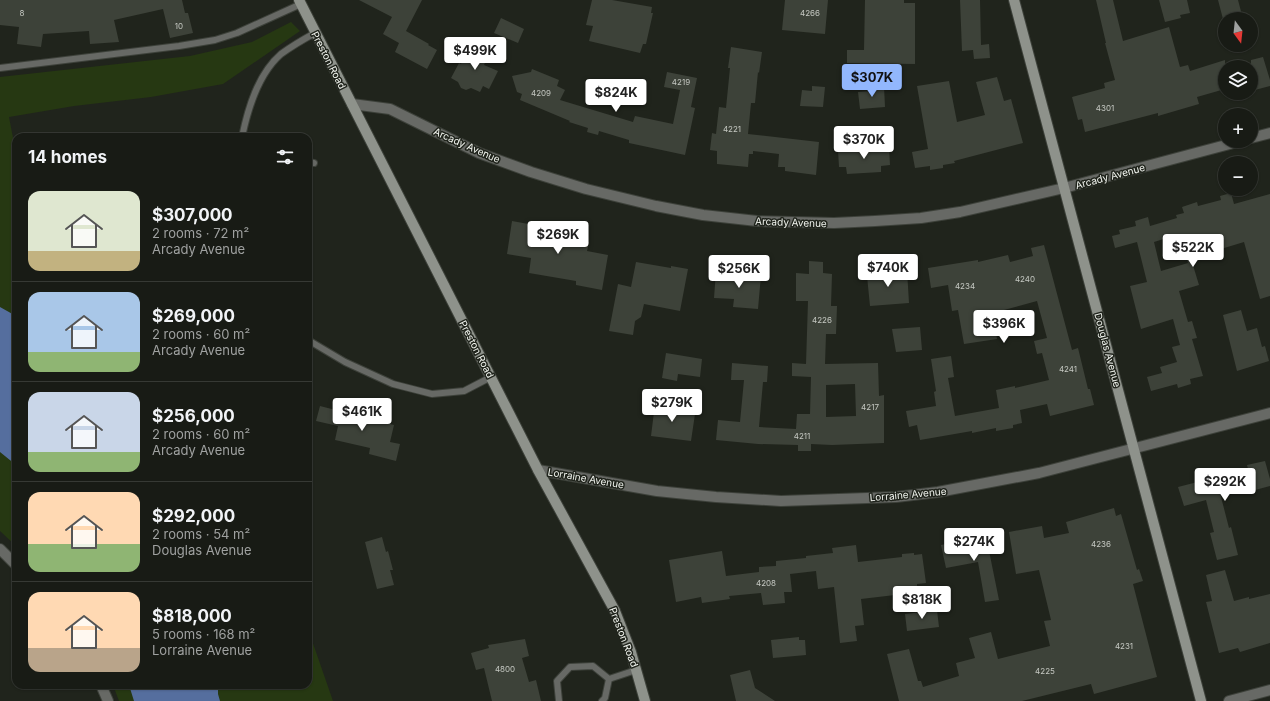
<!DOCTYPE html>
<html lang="en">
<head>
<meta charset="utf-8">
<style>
	:root { --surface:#181b15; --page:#21241e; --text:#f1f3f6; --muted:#9fa1a0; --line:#363934; --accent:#92b7fd }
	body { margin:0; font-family:Inter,sans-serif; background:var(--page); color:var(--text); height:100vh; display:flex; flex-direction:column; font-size:15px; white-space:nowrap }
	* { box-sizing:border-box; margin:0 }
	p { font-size:13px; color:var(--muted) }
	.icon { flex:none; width:22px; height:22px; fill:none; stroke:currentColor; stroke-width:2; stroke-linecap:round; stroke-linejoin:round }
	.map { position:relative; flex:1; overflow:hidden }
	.details { position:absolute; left:12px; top:133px; width:300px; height:556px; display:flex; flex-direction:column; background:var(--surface); border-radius:12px; box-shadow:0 1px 3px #0004,0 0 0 1px var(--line) }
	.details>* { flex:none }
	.needle { width:26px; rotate:165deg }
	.fabs { position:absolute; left:1218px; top:12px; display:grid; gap:8px }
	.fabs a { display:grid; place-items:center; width:40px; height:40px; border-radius:50%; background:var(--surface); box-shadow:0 1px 3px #0004,0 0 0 1px var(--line); font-size:20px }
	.price { position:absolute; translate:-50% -34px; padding:0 9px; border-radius:4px; background:#fff; color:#222; font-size:13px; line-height:26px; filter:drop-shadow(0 1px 2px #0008) }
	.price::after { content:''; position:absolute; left:50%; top:24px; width:12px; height:9px; margin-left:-6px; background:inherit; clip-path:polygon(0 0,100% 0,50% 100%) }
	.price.active { background:var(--accent); color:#111 }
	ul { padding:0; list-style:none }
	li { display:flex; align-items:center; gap:12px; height:100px; padding:0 16px }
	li+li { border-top:1px solid var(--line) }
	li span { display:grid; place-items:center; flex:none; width:112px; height:80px; border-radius:12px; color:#555 }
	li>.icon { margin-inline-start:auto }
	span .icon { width:48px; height:48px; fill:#fffc; stroke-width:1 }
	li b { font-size:17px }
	h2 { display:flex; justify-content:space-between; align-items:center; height:48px; padding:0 16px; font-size:17px }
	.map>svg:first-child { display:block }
	.green { fill:#263812 }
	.water { fill:#556e9e }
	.building { fill:#3d4239; fill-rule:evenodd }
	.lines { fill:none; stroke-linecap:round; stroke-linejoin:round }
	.lane-casing { stroke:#3d413a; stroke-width:8 }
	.street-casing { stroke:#3d413a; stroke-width:12 }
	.secondary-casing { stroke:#3d413a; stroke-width:12 }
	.lane { stroke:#676965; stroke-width:6 }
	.street { stroke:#676965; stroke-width:10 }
	.secondary { stroke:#8e928b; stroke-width:10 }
	.labels { text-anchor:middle; stroke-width:3; stroke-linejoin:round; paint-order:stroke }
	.number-label { font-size:8px; fill:#c5c8c2 }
	.street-label { font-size:10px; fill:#f2f5ef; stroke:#20241c }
</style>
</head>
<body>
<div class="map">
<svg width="1270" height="701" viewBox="0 0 1270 701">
	<rect width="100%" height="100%" fill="#20241c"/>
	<path class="green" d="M291,22l9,9 -77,53 -72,13 -77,9 -65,11 5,26 2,3v400l-16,-15v-454l190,-21 62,-14z
		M308,629l25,72h-214l-6,-16h195z"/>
	<path class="water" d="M0,307l16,9v149l-16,-13z
		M129,685h89v9l2,7h-86z"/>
	<path class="building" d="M0,0h182l3,13h3l5,20 -23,5 -7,-29 -49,11 5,22 -29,2 -1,-13 -46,3 -2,13 -24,-3 2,-17 -19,-2z
		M359,0h63l-16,31 23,13 -1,1 9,5 -10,19 -32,-17 4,-9 -16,-9 9,-17z
		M592,0h20l40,7 -1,6h2l-7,31h-3l-3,9 -51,-12 4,-15 -7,-1z
		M785,0h43l-3,34 -43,-4z
		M865,0h39v3h11v61l-68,-1v-13h17z
		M960,0h20l1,45 8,-1 1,14 -16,1 -1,-9 -11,1z
		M1096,0h17l10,41 46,-14 11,40 8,-2 2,6 35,-11v29l-28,8 2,7 -41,12v-3l-73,19 -3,-13 -4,1 -6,-23 33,-9 -1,-5 11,-3 -10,-37h1z
		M1159,0h28l3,13 -10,2 1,3 -16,4z
		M1218,0h20l5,19h-20z
		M501,18l23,11 -6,14 -24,-10z
		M471,45l18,9 -5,11 14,6 -9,18 -6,-3 -3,6 -9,-4 -5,2 -5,-2 -3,-6 -7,-4 8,-15 2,1z
		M731,47l31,5 -3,21 -1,-1 -3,31h-4l-3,31 71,8 -3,33 -31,-4v-4h-7l1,-13 -26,-3v3h-4l-1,13 -31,-3v-13l-7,-1 2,-17 4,1 3,-27 7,1 4,-40h-2z
		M1263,57l7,23v6l-19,5v-31z
		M532,69l27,11 -2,6 8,4 -5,10 73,22 2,-6 38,8 7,-34 -16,-3 3,-15 30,6 -6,29 4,1 -10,47 -56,-12v-3l-30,-9 -1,4 -11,-3 1,-4 -19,-6 1,-1 -50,-21 2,-6 -5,-2 -5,-16 19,-4z
		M997,77l7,24 7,-2 12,44 -69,18 1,2 -12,2v3l-13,2v-4l-15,2 -3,-16 16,-3 -11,-63 32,-5 8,41 28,-7 -9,-33z
		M812,86l13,1 -2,20 -23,-1 2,-16 10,1z
		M884,86l1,21 -25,2 -2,-17 15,-1 -1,-4z
		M889,147l1,18 -9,1v6l-34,2 -1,-7h-7l-1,-17z
		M1231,193l3,11 36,-10v102l-10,3 -16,-57 -33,10 1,5 -20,5 7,23 -20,6 9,31 4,-1 5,17 -5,1 11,37 -13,3 1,5 -13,4 -1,-4 -26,7 -4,-14 15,-4 -2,-6 17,-5 -5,-15 8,-2 -7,-26 -32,10 -11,-43 17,-4 -10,-40 -22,6 -3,-12 8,-2 -1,-4 17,-4 -1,-5 13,-4 2,9 27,-8 -1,-3 8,-2 -2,-6 15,-5 1,4 23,-6 -1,-4zM1180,234l8,29 -27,8 -7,-29z
		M512,221l44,8 -1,5 34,8 -2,9 21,4 -6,35 -26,-5v-4l-47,-8 2,-15 -24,-4z
		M1044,245l28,105 6,-2 10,41h2l4,16 -44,11 -3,-12 -27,6 2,13 -9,2v3l-17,3v-3l-24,5v-2l-52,9 -3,-15 -8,2 -3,-16 30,-5 -2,-14 2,-1 -5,-32 20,-3 3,21 -6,1 7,38 44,-8 -3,-18 19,-4v2l34,-8 -7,-27 -5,1 -3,-13 13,-3 -10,-37 -44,12 4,26 -33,5 -6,-34 -6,1 -4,-26 -17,3 -3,-20 50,-8v2l30,-7 2,7 23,-6 -2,-8z
		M809,261l14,1v11l9,1 -1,32h6l-1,28h-10l-1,30 53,-1 1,33 5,-1v48l-52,2 -21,-1v7h-13v-6l-40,-1 -42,-4 2,-20 22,2 4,-42h-13l1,-17 36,3 -1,16h-4l-4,45 37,2 1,-15h13l1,-37 -19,-1v-13l14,1 2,-63h-12v-28l13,1zM855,384l1,32 -30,1v-32z
		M636,262l35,6v-2l17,3 -8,42 -36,-7 -3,13 -6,4 -2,14 -24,-4 9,-47 13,3z
		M907,270l2,33 -39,3 -3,-30 8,-1v-3z
		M716,271l45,4 -3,34 -25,-2 1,-8 -20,-1z
		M1241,310l6,21 10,-3 5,19 3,-1 4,15 -32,10 -14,-56z
		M920,327l2,23 -26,2 -4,-23z
		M666,353l36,6 -2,18 -22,-3 -1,7 -15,-3z
		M655,404l25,3 -1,5 16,2 -4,27 -40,-5z
		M320,406l74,19 -4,17 10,2 -4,17 -27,-7 1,-6 -35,-8 3,-14 -22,-5z
		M1265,461l5,18v7l-26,7 -1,-6 -23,6 9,35 2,-1 7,28 -21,5 -7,-27 4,-1 -8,-32 -22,6 -6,-19 70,-18 -1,-4z
		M1114,508l2,8 5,-2 16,56 2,-1 4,12 -10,3 24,93 -63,17 -3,-10 -69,17h-123l-12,-47 22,-5 9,32h3l2,6 36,-11 -3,-13 19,-5 -6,-20 22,-6 7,27 52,-13 -6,-25 7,-1 -12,-50 -23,4 -7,-42 33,-6 2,12 25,-5 -3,-11z
		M986,536l13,64 -14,2 -7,-40 -32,6 -5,-23z
		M382,537l4,15 2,-1 5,19h-3l4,15 -17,4 -12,-47z
		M856,545l2,17 44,-5v-3l12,-1v2l8,-1 4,29 -9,1v3l-6,1 1,5 -51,6 3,26 -9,1 2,15 -17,2 -6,-56 -16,2 -2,-18 -26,3 2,18h-8l1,11 -22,2 -2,-12 -32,3 1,3 -28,4 -1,-6 -25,5 -7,-42 53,-9 4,25 33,-4v-5l17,-1v-5l30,-3v-2l27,-3 -1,-5z
		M1225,570l9,31 15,-4v2l21,-5v49l-30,9 -2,-4 -19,5 -13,-51 6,-1 -6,-26z
		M937,610l2,17 -32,4 -2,-17z
		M799,637v3h6l1,15 -33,3 -2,-18z
		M525,639l4,17 -7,2 7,24 7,-2 5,21h-49l-8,-33 -8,2 -5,-17 18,-5 -1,-3z
		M750,670l5,18 20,13h-39l-6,-26z"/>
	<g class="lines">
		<g class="lane-casing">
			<path id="lane" d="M0,68l179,-22 36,-6 22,-7 64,-29
				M242,137c6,-29 16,-63 39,-83 11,-8 23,-15 34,-21
				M308,162l6,1
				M308,340l37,22 48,22 39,10 32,-3 27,-14
				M609,679l27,-9
				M559,701l-2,-20 13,-14 23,-1 16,13
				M602,701l3,-3 4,-19"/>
		</g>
		<g class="street-casing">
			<path id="street" d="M352,104l38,5 89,44 52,19 55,17 70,17 47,9 54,6 77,2 41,-2 46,-3 39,-6 104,-24 177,-47
				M1251,138l19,-5
				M538,470l119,21 59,6 65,4 115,-4 42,-5 101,-19 231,-60
				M0,549l16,16
				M101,685l7,16
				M1229,701l41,-11"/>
		</g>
		<g class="secondary-casing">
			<path id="secondary" d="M299,0l239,470 77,141 16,41 14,49
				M1014,0l187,701"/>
		</g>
		<use href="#lane" class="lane"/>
		<use href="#street" class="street"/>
		<use href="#secondary" class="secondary"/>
	</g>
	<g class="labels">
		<g class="number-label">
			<text x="22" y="16">8</text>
			<text x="810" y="16">4266</text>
			<text x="179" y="29">10</text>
			<text x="681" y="85">4219</text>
			<text x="541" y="96">4209</text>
			<text x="1105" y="111">4301</text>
			<text x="732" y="132">4221</text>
			<text x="1025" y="282">4240</text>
			<text x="965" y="289">4234</text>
			<text x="822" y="323">4226</text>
			<text x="1068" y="372">4241</text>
			<text x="870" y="410">4217</text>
			<text x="802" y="439">4211</text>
			<text x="1101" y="547">4236</text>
			<text x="766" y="586">4208</text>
			<text x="1124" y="649">4231</text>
			<text x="505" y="672">4800</text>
			<text x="1045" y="674">4225</text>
		</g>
		<g class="street-label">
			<text transform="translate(329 60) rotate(63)" y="4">Preston Road</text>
			<text transform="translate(467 145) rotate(24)" y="4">Arcady Avenue</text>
			<text transform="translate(1110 176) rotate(-15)" y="4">Arcady Avenue</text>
			<text transform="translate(791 222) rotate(2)" y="4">Arcady Avenue</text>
			<text transform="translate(477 349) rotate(63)" y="4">Preston Road</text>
			<text transform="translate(1108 350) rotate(75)" y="4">Douglas Avenue</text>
			<text transform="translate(586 478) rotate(10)" y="4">Lorraine Avenue</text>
			<text transform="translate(908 494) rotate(-5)" y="4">Lorraine Avenue</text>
			<text transform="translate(624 637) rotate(69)" y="4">Preston Road</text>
		</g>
	</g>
</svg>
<div class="fabs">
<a><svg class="needle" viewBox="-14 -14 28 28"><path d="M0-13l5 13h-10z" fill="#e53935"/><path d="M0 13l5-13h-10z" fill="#9fa1a0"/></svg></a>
<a><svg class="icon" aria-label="layers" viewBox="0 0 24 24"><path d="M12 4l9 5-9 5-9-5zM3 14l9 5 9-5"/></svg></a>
<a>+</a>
<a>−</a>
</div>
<b class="price" style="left:475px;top:71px">$499K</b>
<b class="price active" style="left:872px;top:98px">$307K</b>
<b class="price" style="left:616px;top:113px">$824K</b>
<b class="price" style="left:864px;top:160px">$370K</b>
<b class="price" style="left:558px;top:255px">$269K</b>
<b class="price" style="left:1193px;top:268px">$522K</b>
<b class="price" style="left:888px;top:288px">$740K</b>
<b class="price" style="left:739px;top:289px">$256K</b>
<b class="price" style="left:1004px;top:344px">$396K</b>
<b class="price" style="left:672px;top:423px">$279K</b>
<b class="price" style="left:362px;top:432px">$461K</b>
<b class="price" style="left:1225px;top:502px">$292K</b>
<b class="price" style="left:974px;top:562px">$274K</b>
<b class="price" style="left:922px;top:620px">$818K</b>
<section class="details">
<h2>14 homes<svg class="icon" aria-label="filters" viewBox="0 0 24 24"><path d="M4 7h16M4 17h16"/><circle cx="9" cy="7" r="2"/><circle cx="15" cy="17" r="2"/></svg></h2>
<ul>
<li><span style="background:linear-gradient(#dfe7d0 75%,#c2b280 0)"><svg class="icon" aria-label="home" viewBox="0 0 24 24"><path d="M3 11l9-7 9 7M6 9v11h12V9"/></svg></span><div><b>$307,000</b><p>2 rooms · 72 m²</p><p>Arcady Avenue</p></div></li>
<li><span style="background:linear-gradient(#a9c7e8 75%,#8fb573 0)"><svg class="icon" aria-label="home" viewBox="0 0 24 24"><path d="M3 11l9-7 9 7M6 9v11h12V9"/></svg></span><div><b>$269,000</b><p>2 rooms · 60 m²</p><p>Arcady Avenue</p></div></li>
<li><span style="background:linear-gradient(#c9d6e8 75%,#8fb573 0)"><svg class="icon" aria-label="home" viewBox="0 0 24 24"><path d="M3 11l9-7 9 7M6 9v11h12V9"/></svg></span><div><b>$256,000</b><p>2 rooms · 60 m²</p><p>Arcady Avenue</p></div></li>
<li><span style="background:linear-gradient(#ffd9b3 65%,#8fb573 0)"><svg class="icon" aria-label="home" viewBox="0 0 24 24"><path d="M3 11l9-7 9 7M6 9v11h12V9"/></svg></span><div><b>$292,000</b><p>2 rooms · 54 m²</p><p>Douglas Avenue</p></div></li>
<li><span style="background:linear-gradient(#ffd9b3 70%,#b9a48a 0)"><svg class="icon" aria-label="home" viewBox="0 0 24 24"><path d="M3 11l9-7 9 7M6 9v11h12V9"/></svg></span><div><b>$818,000</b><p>5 rooms · 168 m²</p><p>Lorraine Avenue</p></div></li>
</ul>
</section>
</div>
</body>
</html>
